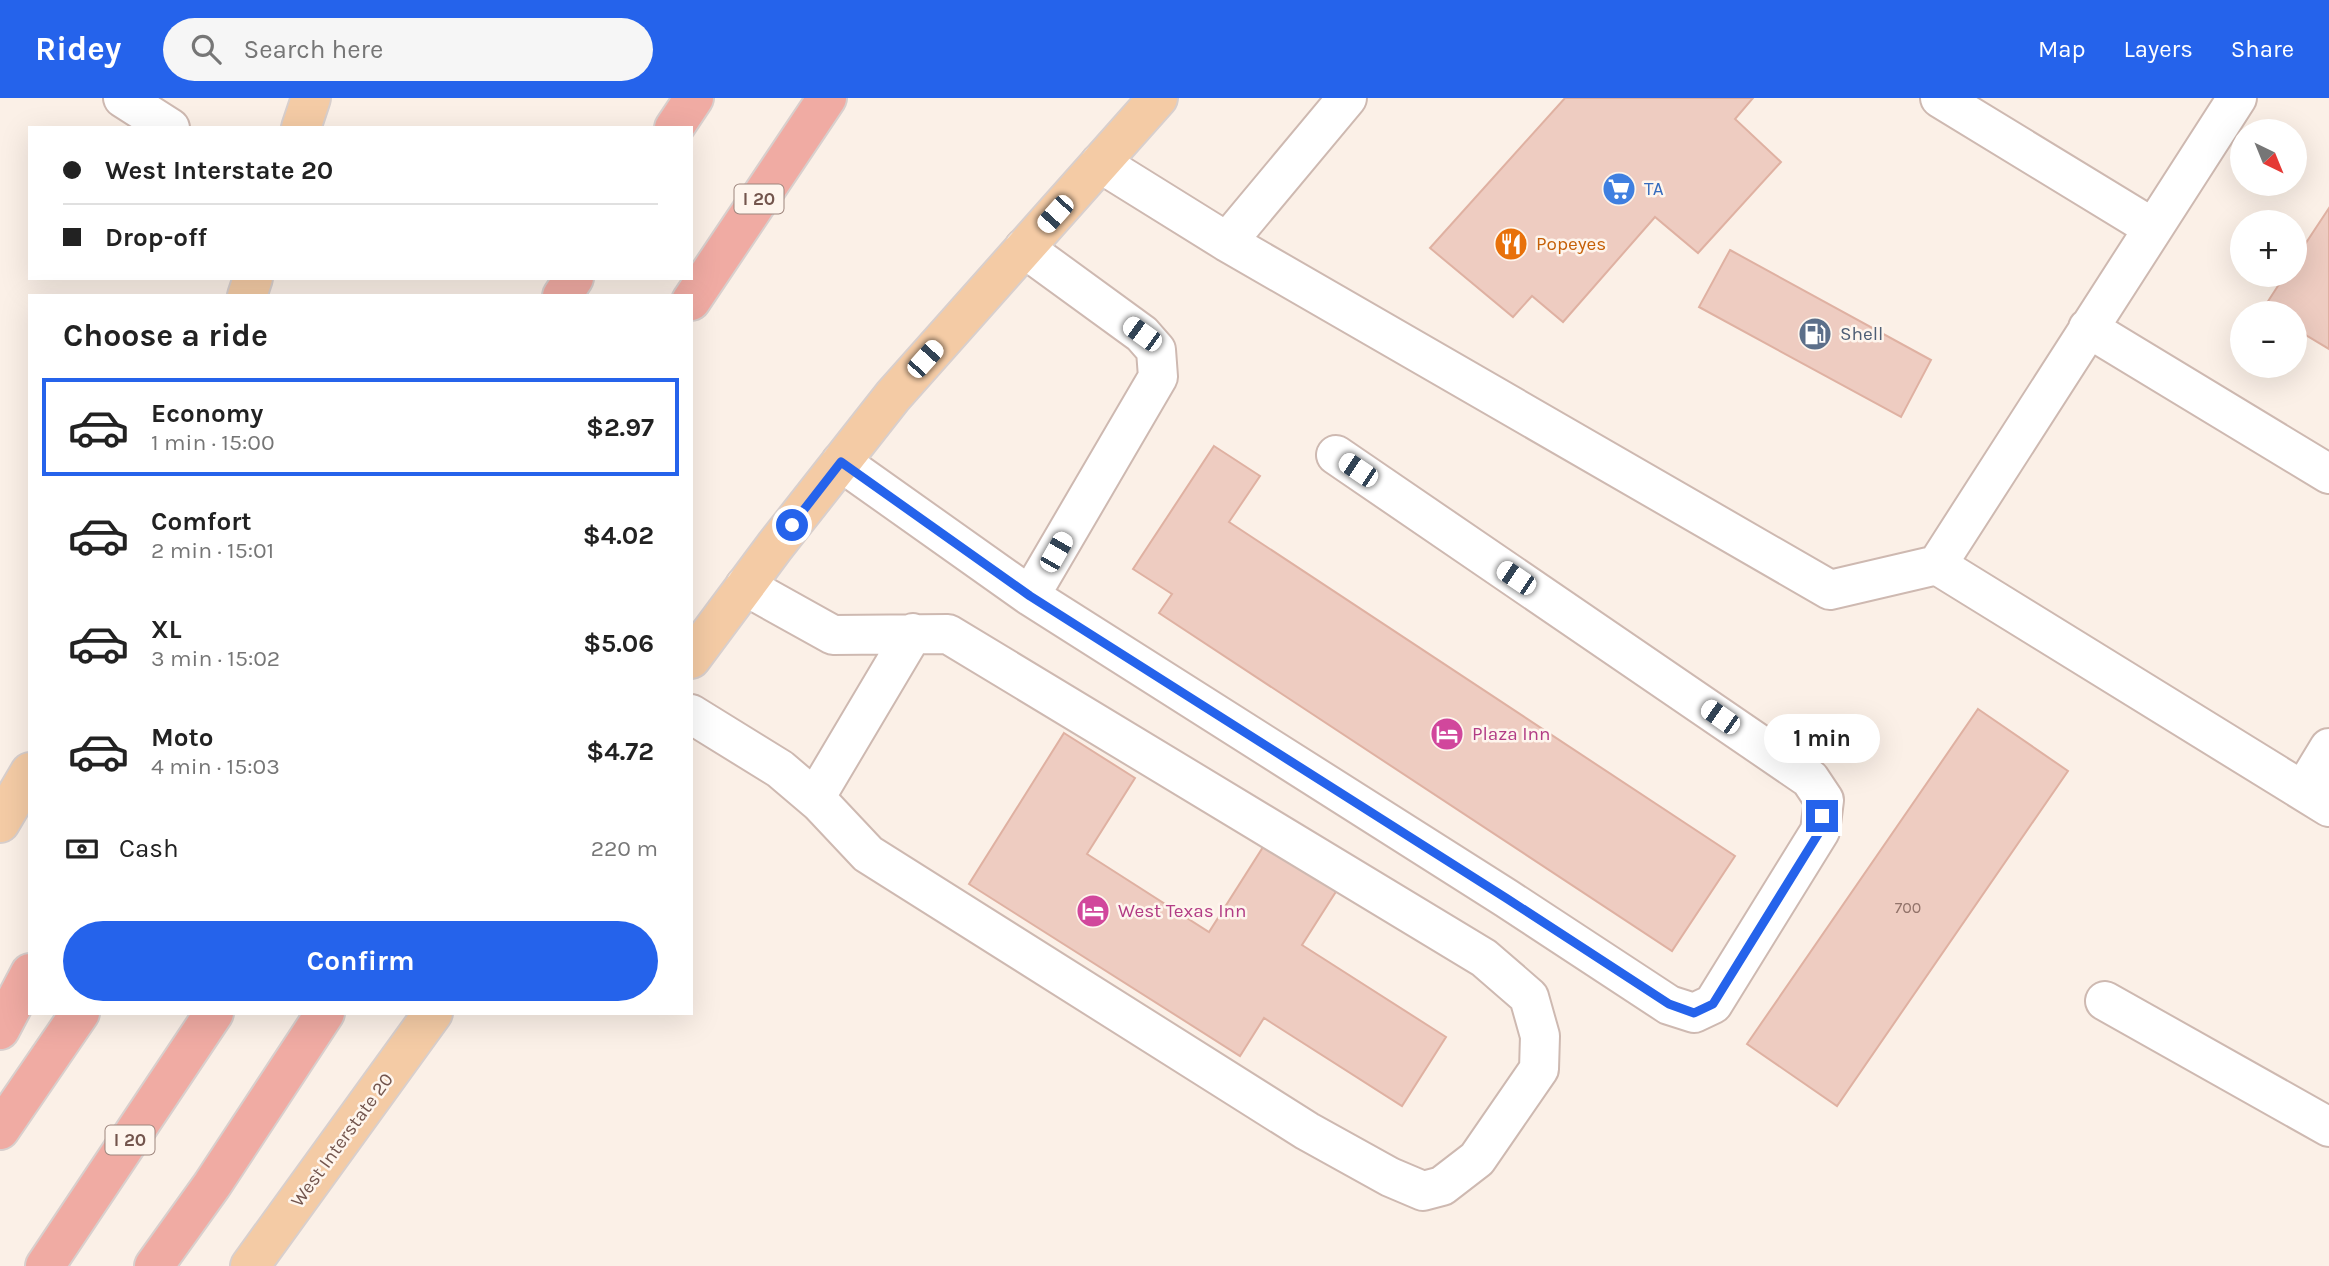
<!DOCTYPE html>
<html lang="en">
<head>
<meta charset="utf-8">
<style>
	body { margin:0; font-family:Karla,sans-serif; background:#f6f6f6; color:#222; height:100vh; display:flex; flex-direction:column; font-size:26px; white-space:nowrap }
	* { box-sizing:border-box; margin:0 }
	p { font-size:23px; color:#767676 }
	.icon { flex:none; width:38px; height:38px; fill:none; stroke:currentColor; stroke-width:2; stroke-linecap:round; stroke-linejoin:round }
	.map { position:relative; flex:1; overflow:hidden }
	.panel { position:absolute; left:28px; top:196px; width:665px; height:721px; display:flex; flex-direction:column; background:#fff; border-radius:0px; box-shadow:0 7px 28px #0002 }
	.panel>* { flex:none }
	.banner { position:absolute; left:28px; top:28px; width:665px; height:154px; border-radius:0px; box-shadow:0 7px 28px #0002; display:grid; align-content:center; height:154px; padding:0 35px; background:#fff }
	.needle { width:46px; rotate:137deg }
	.tools { position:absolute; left:2230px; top:21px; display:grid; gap:14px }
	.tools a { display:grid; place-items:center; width:77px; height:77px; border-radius:50%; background:#fff; box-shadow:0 7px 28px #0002; font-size:35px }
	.end { position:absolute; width:32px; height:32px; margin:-16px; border:9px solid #2563eb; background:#fff; box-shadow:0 0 0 4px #fff }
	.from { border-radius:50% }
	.bubble { position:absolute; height:49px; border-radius:24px; background:#fff; box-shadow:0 7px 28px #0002; font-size:23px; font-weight:700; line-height:49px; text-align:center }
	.car { position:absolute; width:21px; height:42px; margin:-21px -10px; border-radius:9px; box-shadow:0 0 5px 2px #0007; background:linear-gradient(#fff 24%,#345 0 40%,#fff 0 76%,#345 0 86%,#fff 0) }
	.banner b { display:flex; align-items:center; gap:24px; height:66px; font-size:26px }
	.banner b+b { border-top:2px solid #e0e0e0 }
	.banner i { width:18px; height:18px; background:#222 }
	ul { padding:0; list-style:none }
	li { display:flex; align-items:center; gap:21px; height:98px; margin:0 14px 10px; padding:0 21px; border:4px solid transparent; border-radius:0px }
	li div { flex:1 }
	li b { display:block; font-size:26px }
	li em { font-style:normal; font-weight:700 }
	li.current { border-color:#2563eb }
	li>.icon { width:63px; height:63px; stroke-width:1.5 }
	h2 { padding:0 35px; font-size:32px; line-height:84px }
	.pay { display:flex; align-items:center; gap:18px; height:77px; padding:0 35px; font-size:26px }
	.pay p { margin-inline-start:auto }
	.primary-button { display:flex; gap:14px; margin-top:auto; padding:14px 35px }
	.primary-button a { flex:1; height:80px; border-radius:42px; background:#2563eb; color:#fff; font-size:28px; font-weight:700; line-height:80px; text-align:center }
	header { display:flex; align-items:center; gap:42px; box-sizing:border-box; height:98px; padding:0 35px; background:#2563eb; color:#fff }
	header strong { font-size:33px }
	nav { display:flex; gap:38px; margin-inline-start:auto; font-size:24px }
	.search { width:490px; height:63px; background:#f6f6f6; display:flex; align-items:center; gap:18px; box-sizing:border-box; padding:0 24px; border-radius:38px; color:#767676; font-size:26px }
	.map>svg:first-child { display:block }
	.building { fill:#eeccc1; stroke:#dfb1a2; stroke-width:2 }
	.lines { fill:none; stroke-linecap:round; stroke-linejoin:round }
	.minor-casing { stroke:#ceb9b1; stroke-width:42 }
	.major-casing { stroke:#d8cfcd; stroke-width:42 }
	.highway-casing { stroke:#d8cfcd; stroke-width:42 }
	.minor { stroke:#fff; stroke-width:38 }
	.major { stroke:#f4cba5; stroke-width:38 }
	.highway { stroke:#f0aba3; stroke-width:38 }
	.route { stroke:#2563eb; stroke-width:9 }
	.labels { text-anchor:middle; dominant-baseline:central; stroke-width:5; stroke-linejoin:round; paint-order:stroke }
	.number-label { font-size:16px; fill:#92736a }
	.shield { fill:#fef5ed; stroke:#9d857d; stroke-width:2 }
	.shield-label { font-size:18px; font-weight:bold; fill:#73554d }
	.shop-label { font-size:19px; fill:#366cbe; stroke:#fef5ed; text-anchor:start }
	.food-label { font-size:19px; fill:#c56008; stroke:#fef5ed; text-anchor:start }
	.service-label { font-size:19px; fill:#4e5e75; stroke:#fef5ed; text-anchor:start }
	.hotel-label { font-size:19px; fill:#b23c85; stroke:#fef5ed; text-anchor:start }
	.street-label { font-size:19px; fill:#73554d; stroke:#fef5ed }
</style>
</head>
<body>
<header>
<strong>Ridey</strong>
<div class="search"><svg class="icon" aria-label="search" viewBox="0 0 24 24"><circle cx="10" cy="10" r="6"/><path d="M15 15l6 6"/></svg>Search here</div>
<nav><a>Map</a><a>Layers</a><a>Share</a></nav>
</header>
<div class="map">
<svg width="2329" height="1168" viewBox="0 0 2329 1168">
	<rect width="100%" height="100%" fill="#fbf0e7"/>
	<path class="building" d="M1565,0h188l-18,21 46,43 -83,91 -43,-36 -92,105 -31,-26 -19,21 -83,-69z
		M2329,110v141l-35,-21v-15h-23l-8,-4 22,-34h9v-14z
		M1730,152l201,110 -30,57 -202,-110z
		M1214,348l46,30 -31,46 506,334 -63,95 -513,-338 13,-19 -39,-25z
		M1978,611l90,62 -231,335 -90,-62z
		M1064,635l71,45 -48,76 122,78 56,-88 72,46 -35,55 144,92 -44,69 -138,-88 -24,38 -271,-172z"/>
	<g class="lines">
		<defs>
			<path id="minor" d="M123,0l47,30
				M1940,0l213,130
				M1100,65l127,79 603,348 107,-25 392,242
				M1227,144l120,-144
				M1024,150l118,86 14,16 2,27 -128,219
				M2088,230l241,146
				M841,364l189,134 476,302 163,107 25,8 19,-9 107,-173 4,-31 -14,-21 -474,-324
				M1937,467l300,-467
				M691,616l89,55 40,34 48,51 439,277 83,46 33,14 19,-5 35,-27 62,-90 1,-33 -11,-39 -45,-39 -536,-324 -115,1 -88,-49
				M2303,693l26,-43
				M815,700l98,-165
				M2105,903l224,126"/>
			<path id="major" d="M301,30l10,-30
				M247,198l6,-18
				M691,561l84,-113 118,-150 265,-298
				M0,725l30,-51
				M250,1168l183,-253"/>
			<path id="highway" d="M674,30l20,-30
				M562,198l12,-18
				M691,203l136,-203
				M0,932l30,-57
				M0,1032l80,-117
				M45,1168l169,-253
				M154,1168l58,-81 113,-172"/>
		</defs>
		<use href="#minor" class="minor-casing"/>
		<use href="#major" class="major-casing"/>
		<use href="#highway" class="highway-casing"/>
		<use href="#minor" class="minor"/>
		<use href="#major" class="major"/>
		<use href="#highway" class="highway"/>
	</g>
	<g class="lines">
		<path class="route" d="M792,427l49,-63 189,134 476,302 163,106 25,9 19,-9 107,-173 2,-15"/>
	</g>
	<defs>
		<symbol id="supermarket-disc" viewBox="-11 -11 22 22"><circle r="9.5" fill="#3f7fe0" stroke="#fef5ed"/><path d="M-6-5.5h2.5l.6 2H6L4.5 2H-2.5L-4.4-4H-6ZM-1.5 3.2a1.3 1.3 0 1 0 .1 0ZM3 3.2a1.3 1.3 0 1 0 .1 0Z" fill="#fff"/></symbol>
		<symbol id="restaurant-disc" viewBox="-11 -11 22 22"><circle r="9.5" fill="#e8710a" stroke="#fef5ed"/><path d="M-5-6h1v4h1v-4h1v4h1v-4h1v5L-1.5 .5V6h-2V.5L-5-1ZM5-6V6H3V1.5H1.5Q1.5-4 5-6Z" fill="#fff"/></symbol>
		<symbol id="fuel-disc" viewBox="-11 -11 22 22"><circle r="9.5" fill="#5c6f8a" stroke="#fef5ed"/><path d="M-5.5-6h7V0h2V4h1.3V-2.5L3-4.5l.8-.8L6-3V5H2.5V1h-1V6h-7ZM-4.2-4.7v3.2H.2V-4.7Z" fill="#fff"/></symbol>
		<symbol id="hotel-disc" viewBox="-11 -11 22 22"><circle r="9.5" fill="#d1479c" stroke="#fef5ed"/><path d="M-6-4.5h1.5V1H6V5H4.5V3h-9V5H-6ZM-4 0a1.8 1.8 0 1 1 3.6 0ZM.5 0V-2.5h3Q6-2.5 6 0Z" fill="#fff"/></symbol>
	</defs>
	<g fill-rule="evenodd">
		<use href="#supermarket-disc" x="1600" y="72" width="38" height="38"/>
		<use href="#restaurant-disc" x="1492" y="127" width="38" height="38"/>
		<use href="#fuel-disc" x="1796" y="217" width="38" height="38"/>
		<use href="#hotel-disc" x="1428" y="617" width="38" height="38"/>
		<use href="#hotel-disc" x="1074" y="794" width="38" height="38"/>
	</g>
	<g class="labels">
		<g class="number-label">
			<text x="1908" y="809">700</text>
		</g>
		<g class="shield">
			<rect x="734.5" y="86.5" width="49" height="29" rx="5"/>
			<rect x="105.5" y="1027.5" width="49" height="29" rx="5"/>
		</g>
		<g class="shield-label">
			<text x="759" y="101">I 20</text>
			<text x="130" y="1042">I 20</text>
		</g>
		<g class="shop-label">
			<text x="1644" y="91">TA</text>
		</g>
		<g class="food-label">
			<text x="1536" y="146">Popeyes</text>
		</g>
		<g class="service-label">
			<text x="1840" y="236">Shell</text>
		</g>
		<g class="hotel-label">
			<text x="1472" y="636">Plaza Inn</text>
			<text x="1118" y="813">West Texas Inn</text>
		</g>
		<g class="street-label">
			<text transform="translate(342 1042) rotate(-54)">West Interstate 20</text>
		</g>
	</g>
</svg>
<div class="tools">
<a><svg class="needle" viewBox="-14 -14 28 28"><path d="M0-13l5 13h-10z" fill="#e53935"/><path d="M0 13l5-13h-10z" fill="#767676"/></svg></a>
<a>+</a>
<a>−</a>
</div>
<i class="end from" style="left:792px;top:427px"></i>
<i class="end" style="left:1822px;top:718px"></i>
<div class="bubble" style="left:1764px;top:616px;width:116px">1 min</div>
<i class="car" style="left:1055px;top:116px;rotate:222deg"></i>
<i class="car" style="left:1142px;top:236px;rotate:306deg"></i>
<i class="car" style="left:925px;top:261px;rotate:42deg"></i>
<i class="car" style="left:1358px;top:372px;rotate:304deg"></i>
<i class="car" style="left:1056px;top:454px;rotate:30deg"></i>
<i class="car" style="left:1516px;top:480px;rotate:304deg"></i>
<i class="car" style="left:1720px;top:619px;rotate:305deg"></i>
<div class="banner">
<b><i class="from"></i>West Interstate 20</b>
<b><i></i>Drop-off</b>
</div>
<section class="panel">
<h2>Choose a ride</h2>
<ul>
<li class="current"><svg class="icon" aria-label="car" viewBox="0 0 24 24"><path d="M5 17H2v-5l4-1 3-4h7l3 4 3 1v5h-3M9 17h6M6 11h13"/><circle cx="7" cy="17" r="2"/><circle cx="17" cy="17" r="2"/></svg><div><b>Economy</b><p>1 min · 15:00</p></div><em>$2.97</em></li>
<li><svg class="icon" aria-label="car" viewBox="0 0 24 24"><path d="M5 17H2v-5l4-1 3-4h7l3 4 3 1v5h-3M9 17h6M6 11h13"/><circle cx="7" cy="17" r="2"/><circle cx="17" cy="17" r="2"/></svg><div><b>Comfort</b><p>2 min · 15:01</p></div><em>$4.02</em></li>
<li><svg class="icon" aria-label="car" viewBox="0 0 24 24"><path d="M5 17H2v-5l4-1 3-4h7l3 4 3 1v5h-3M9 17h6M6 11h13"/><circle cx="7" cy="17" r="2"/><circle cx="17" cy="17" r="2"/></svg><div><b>XL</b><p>3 min · 15:02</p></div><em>$5.06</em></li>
<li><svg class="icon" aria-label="car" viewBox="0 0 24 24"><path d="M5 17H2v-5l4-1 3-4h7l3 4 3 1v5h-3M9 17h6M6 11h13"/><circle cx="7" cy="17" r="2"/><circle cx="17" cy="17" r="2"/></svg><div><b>Moto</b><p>4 min · 15:03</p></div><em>$4.72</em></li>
</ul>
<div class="pay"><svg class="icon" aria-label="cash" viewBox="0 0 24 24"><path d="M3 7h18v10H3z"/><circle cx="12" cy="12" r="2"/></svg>Cash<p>220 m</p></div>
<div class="primary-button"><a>Confirm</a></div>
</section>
</div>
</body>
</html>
